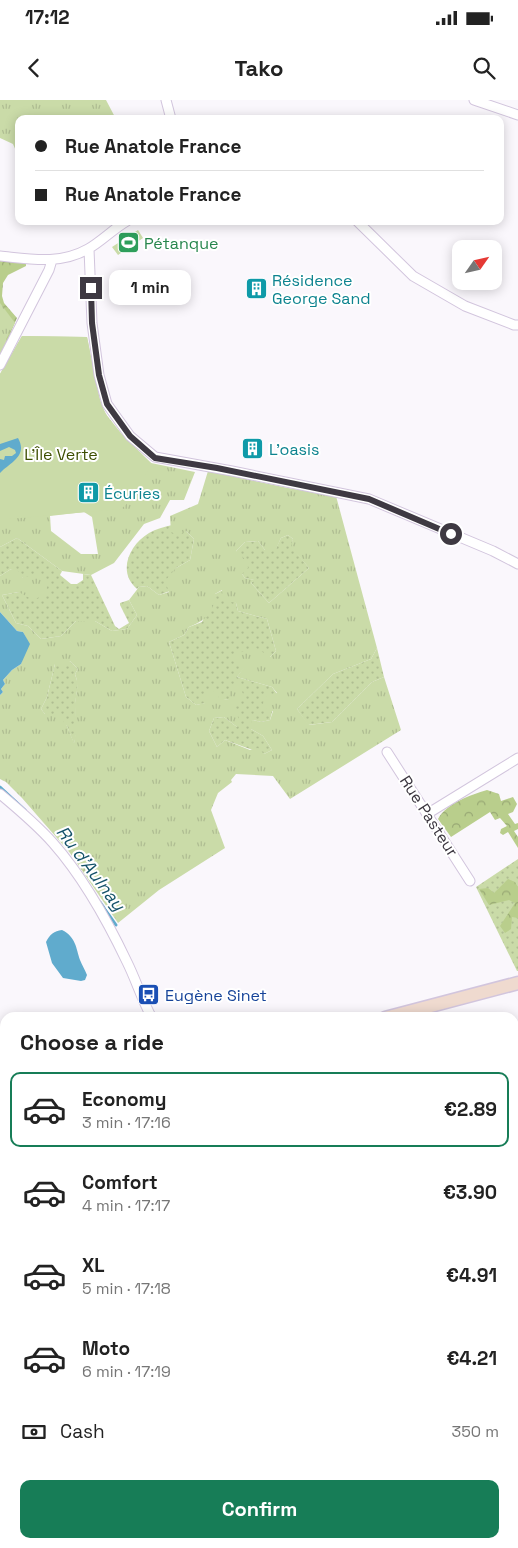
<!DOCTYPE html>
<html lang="en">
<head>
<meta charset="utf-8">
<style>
	body { margin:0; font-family:"Space Grotesk",sans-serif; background:#f6f6f6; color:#222; height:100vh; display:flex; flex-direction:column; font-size:19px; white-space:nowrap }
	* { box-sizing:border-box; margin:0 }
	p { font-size:16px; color:#767676 }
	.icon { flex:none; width:28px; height:28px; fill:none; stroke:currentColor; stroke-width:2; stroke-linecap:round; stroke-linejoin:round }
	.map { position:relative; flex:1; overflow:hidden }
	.panel { position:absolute; left:0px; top:912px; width:519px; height:536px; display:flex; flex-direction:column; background:#fff; border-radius:15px 15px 0 0; box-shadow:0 2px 12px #0003 }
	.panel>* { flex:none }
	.hud { position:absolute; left:15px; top:15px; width:489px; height:110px; border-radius:10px; box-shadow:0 2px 12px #0003; display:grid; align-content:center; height:110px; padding:0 20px; background:#fff }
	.needle { width:32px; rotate:56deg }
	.buttons { position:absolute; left:452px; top:140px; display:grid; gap:10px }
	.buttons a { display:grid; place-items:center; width:50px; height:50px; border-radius:10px; background:#fff; box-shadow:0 2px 12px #0003; font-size:25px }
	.end { position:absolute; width:22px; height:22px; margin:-11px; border:6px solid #3e3942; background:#fff; box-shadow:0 0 0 2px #fff }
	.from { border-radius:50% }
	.bubble { position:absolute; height:35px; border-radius:10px; background:#fff; box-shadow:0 2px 12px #0003; font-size:16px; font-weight:700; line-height:35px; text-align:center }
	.hud b { display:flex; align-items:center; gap:18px; height:48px; font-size:19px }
	.hud b+b { border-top:1px solid #e0e0e0 }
	.hud i { width:12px; height:12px; background:#222 }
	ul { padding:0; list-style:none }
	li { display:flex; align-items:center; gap:15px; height:75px; margin:0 10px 8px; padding:0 10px; border:2px solid transparent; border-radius:10px }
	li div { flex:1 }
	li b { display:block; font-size:19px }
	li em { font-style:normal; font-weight:700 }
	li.selected { border-color:#177d57 }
	li>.icon { width:45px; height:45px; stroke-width:1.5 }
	h2 { padding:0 20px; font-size:22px; line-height:60px }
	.pay { display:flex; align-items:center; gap:12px; height:55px; padding:0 20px; font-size:19px }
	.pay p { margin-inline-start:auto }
	.button { display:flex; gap:10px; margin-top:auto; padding:10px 20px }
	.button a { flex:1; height:58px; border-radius:10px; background:#177d57; color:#fff; font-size:20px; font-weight:700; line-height:58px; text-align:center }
	.status { display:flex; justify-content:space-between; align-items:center; height:35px; padding:0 25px; background:#fff; direction:ltr }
	.status svg { height:14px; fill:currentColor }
	header { display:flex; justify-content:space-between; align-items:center; height:65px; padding:0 20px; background:#fff; font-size:22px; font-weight:700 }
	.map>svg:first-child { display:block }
	.grass { fill:url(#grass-dots) }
	.forest { fill:url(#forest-crowns) }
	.park { fill:url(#park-tufts); fill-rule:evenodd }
	.garden { fill:#cadba8 }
	.water { fill:#60abcd }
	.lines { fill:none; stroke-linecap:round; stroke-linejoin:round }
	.stream { stroke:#60abcd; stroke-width:3 }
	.street-casing { stroke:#d2c5dd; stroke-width:11 }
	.secondary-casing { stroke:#d2c5dd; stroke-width:15 }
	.street { stroke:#fff; stroke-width:9 }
	.secondary { stroke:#efdacf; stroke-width:12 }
	.route { stroke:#3e3942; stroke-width:6 }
	.labels { text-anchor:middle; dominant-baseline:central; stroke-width:4; stroke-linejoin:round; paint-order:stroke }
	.leisure-label { font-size:16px; fill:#27864d; stroke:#fff; text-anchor:start }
	.culture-label { font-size:16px; fill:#0d838f; stroke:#fff; text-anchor:start }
	.park-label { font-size:16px; fill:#3d4e01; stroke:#fff }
	.street-label { font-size:16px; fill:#3e3942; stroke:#fff }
	.transit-label { font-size:16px; fill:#164399; stroke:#fff; text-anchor:start }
	.water-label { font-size:18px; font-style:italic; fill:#14526a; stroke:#fff }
</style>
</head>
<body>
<div class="status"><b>17:12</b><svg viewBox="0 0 49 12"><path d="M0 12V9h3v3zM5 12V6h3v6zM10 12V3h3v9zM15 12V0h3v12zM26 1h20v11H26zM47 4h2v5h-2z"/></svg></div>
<header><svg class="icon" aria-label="back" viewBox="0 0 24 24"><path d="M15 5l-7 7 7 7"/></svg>Tako<svg class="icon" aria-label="search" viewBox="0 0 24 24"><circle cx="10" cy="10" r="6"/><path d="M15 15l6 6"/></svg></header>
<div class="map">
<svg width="518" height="1448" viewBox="0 0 518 1448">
	<defs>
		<pattern id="grass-dots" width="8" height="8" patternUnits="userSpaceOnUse" patternTransform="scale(1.25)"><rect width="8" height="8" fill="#cadba8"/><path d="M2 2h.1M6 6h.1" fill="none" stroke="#afbd92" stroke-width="1.8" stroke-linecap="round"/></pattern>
		<pattern id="forest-crowns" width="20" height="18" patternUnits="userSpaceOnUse" patternTransform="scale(1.25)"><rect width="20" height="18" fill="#b9ce8c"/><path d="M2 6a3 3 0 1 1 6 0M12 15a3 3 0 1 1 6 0" fill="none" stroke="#98a874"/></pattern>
		<pattern id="park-tufts" width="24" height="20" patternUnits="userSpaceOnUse" patternTransform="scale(1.25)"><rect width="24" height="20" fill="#cadba8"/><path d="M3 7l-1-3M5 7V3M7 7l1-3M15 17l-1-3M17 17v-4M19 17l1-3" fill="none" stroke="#afbd92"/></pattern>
	</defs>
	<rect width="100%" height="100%" fill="#faf7fc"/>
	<path class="grass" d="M172,425l14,6 8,8 -4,21 -14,8 -6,23 -11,4 -12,-9 -8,1 -2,2c-20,-17 -8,-44 12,-56 7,-4 15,-6 23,-8z
		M288,435l5,4 -1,8 17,21 -40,35 -18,-20 3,-3 -9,-2 -3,-4 -6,-23 9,-9 13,-1 7,9 11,-2 5,-10z
		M17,438l45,33 -2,4 11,9h6l6,-4v-6l8,1 24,51 4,3 10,-6 -9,-18v-2l9,-3 8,15 -10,14 -15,2 -17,-10h-19l-15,15 -20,3 -13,-13 -12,-3 -14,-28 17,-3 4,-14 -12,-9 -11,7v-29z
		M223,490l13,13 2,8 29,8 9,32 -6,6 -25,10 -8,10 35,10 5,7 -7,26 -9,2 -8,-2 -2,9 12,7 9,14 -8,4 -39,-14 -8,7 -8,-16 5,-13 10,-1 13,10 -8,-28 -33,6 -10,-8 -17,-55 15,-7 5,-8 13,-5 13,-28z
		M377,548l7,29 -12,5 -40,40 -24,3 -11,-16 36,-35 38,-15z
		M70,561l8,8 -3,5 3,10 -3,20 2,26 -3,14 -7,-18 -22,-12 -4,-5 6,-12 8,-33z
		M518,759v112h-1l-41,-84z"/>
	<path class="forest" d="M0,161l26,2v3l-18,9 -5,8 -1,13 2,7 13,15c-6,13 -10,26 -17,38z
		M487,690l12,4 2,7 12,-4 4,7 -4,8 -5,2 7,10 3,-1v6l-4,2 4,6v11l-10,-16 -5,3 -3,-2 1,-4 6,-3 -7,-8 -5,2 -5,-8 -39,25 -13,-18c9,-16 32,-24 49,-29z
		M508,779l7,3 3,5v31l-6,-1 -1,12 -6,4 -5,-7 15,-23 -6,-3 -20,5 -10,-16 9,-1 6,5z"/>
	<path class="park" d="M0,0h106l10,19h-97v39l-6,-14 -13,-6z
		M0,203l15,20 -9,16 1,4 -7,13z
		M22,236l65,1 13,63 5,13 16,20 30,30 44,9 -11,28h-14l-10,18 -16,6 -30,39 -23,12 -29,-4 -45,-33 -17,9v-173zM84,412l8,5 6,37h-17l-30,-23 -1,-15z
		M208,371l80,17 48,8 41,152 -6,11 -38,15 -36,35 12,16 23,-3 40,-40 12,-5 17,53 -111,69 -17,-23 -37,-2 -5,6 1,2 -14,11 -7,17 14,38 -66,42 -41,33 -48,-70 -48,-55 -16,-16 -6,-3v-84l3,-3 -2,-3 4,-5 -2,-4 9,-10 9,-6 6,-24 -4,-8 -6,-1 -17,-19v-36l11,-7 7,2 5,7 12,-4 13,6 -2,14 -13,6 -14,-8 -17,3 14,28 12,3 13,13 20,-3 15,-15h19l17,10 15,-2 10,-14 -8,-15 10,-13 8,-1 12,9 10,-3 -4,-11 11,-13 14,-8 4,-21 -8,-8 -8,4 -7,-3 -1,-16 28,-12zM288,435l5,4 -2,8 18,21 -40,35 -18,-20 4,-3 -10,-2 -3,-4 6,-6 -1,-7 -11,-10 9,-9 13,-1 7,9 6,2 5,-3 5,-11zM222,490l1,10 13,3 2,8 29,8 9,32 -6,6 -15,-10 -24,9 4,8 9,3 -7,10 35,10 5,6 -10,2 -4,8 4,7 6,1 -3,9 -9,2 -8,-2 -3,4 1,5 12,7 9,14 -8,4 -6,-6 -8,2 -25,-10 -8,7 -8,-16 5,-13 10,-1 13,10 3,-4 -6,-18 10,-9 -5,-11 -8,-1 -2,15 -9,1 -3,-7 -6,-3 -6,5v8l-9,2 -10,-8 -17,-55 15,-7 5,-8c16,-6 26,-15 26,-33zM70,561l8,8 -3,5c5,14 0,19 0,32 0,13 2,24 -1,37l-7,-17 -10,-12h-12l-4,-5 6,-12 8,-33 10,1z"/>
	<path class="garden" d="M138,130l5,8 -25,17 -6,-8z
		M22,236l65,1c5,22 8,56 18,75 10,21 31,37 47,52l-23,38 -8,7 -112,10h-9v-145z"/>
	<path class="water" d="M18,338c10,18 -7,24 -18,35v-14l4,1 1,-4h7l4,-3 -1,-3 -6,-3 -9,4v-7z
		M0,512l17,19 6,1 7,12 -9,20 -9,6 -9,10 2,4 -4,5 2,3 -3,3z
		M62,830c14,7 14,18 18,30 2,5 5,10 7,15l-2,5 -4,1 -18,-3 -11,-15 -6,-21c4,-8 8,-11 16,-12z"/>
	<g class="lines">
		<path class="stream" d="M0,687l25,23
			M100,802l16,23"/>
		<defs>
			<path id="street" d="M166,0l5,19
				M474,0l44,15
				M357,121l56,55 52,30 49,19h4
				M89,149l3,74 7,52 8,29 23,32 25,21 77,14 137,28 124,52 25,13
				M0,156c30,3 60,9 88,-7 14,-8 25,-20 39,-28
				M0,265l49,-95 3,-10
				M387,652l83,129
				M0,694c18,15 37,31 53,49 31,35 54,77 74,119 9,18 15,38 25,56
				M427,714l91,-56
				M0,1259l5,5
				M514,1327h4
				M198,1444l4,4
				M481,1444l12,4"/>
			<path id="secondary" d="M385,918l133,-35
				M0,941l5,-1
				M514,1297l4,-9
				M358,1448l8,-4"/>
		</defs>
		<use href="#street" class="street-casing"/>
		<use href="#secondary" class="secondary-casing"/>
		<use href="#street" class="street"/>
		<use href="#secondary" class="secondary"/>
	</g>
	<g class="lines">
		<path class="route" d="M91,188l1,35 7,52 8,29 23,32 25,22 62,10 152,31 82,35"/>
	</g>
	<defs>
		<symbol id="stadium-square" viewBox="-11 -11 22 22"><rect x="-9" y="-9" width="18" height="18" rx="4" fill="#2e9e5b" stroke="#fff"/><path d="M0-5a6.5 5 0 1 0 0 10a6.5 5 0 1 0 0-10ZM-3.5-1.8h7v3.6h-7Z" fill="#fff"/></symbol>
		<symbol id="building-square" viewBox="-11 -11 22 22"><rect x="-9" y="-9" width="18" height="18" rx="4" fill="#0f9aa8" stroke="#fff"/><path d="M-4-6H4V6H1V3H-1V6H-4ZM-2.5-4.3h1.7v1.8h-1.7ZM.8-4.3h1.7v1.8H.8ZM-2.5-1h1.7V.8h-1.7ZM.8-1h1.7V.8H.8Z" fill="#fff"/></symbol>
		<symbol id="bus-square" viewBox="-11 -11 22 22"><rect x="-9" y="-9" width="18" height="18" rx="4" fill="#1a4fb4" stroke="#fff"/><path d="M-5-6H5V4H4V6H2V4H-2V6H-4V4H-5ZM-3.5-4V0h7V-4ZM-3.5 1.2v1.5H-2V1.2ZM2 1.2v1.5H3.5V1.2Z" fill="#fff"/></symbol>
	</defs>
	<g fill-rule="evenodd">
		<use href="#stadium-square" x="116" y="130" width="25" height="25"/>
		<use href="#building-square" x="244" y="176" width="25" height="25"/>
		<use href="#building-square" x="240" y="336" width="25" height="25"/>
		<use href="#building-square" x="76" y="380" width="25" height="25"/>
		<use href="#bus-square" x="136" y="882" width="25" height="25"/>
	</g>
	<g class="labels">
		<g class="leisure-label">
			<text x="144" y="143">Pétanque</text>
		</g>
		<g class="culture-label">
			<text x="272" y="180">Résidence<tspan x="272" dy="18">George Sand</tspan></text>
			<text x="269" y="349">L'oasis</text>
			<text x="104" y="393">Écuries</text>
		</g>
		<g class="park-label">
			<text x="61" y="354">L'Île Verte</text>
		</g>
		<g class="street-label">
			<text transform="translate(429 716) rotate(57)">Rue Pasteur</text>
		</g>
		<g class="transit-label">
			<text x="165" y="895">Eugène Sinet</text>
		</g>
		<g class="water-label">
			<text transform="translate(91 768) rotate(53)">Ru d'Aulnay</text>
		</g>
	</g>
</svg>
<div class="buttons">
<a><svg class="needle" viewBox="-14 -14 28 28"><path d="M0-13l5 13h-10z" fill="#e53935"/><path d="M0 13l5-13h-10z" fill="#767676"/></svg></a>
</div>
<i class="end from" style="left:451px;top:434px"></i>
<i class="end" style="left:91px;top:188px"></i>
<div class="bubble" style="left:109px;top:170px;width:82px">1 min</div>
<div class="hud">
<b><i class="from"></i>Rue Anatole France</b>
<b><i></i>Rue Anatole France</b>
</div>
<section class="panel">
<h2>Choose a ride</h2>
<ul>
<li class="selected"><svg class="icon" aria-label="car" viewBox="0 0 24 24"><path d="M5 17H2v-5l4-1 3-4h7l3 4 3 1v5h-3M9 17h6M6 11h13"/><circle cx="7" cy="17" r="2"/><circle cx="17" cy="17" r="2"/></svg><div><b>Economy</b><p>3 min · 17:16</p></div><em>€2.89</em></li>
<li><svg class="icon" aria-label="car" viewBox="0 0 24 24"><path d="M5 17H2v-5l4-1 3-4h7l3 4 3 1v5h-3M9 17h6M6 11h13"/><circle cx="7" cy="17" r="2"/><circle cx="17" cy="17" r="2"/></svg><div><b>Comfort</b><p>4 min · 17:17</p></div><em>€3.90</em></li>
<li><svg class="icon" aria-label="car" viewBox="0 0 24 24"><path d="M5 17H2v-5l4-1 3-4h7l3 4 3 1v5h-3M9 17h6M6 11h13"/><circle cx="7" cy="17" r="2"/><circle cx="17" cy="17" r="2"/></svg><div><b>XL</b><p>5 min · 17:18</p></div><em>€4.91</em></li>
<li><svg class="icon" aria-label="car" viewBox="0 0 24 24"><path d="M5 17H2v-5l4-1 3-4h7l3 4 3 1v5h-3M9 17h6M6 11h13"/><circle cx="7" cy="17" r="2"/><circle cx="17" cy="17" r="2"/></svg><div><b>Moto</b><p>6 min · 17:19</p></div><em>€4.21</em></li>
</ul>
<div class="pay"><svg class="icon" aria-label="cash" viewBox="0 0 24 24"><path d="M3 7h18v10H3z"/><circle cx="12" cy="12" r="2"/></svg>Cash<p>350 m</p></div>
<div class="button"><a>Confirm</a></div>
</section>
</div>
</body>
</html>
